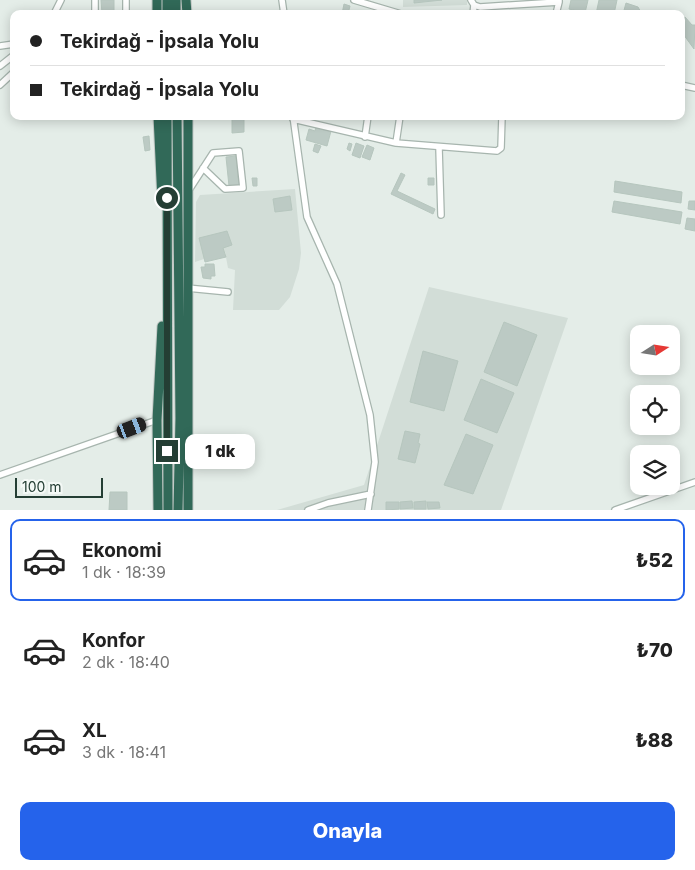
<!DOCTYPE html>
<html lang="tr">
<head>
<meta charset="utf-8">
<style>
	body { margin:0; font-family:Inter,sans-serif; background:#f2f2f2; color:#222; height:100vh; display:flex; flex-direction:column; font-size:19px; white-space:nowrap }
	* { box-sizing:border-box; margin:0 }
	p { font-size:16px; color:#767676 }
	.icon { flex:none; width:28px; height:28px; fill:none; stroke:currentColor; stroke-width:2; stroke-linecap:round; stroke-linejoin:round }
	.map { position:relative; height:510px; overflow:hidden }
	.details { display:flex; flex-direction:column; background:#fff; flex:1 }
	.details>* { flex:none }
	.top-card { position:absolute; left:10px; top:10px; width:675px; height:110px; border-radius:10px; box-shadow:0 2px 12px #0003; display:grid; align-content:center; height:110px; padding:0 20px; background:#fff }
	.needle { width:32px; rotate:78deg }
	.controls { position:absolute; left:630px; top:325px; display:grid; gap:10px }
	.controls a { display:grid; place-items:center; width:50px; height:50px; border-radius:10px; background:#fff; box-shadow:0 2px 12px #0003; font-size:25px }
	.scale { position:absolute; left:15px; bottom:12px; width:88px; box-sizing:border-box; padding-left:5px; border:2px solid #243e34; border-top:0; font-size:14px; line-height:18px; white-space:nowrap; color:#243e34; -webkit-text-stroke:4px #f4f9f6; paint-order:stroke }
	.end { position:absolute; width:22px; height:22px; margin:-11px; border:6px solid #243e34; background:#fff; box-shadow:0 0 0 2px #fff }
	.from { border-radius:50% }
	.bubble { position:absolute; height:35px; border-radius:10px; background:#fff; box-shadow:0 2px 12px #0003; font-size:16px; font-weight:800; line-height:35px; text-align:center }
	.car { position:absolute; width:15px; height:30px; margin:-15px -8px; border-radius:6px; box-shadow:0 0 4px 1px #0007; background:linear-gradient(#222 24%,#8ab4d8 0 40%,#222 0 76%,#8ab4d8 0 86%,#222 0) }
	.top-card b { display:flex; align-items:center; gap:18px; height:48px; font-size:19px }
	.top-card b+b { border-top:1px solid #e0e0e0 }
	.top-card i { width:12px; height:12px; background:#222 }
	ul { padding:9px 0 0; list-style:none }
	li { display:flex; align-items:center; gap:15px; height:82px; margin:0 10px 8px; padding:0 10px; border:2px solid transparent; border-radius:10px }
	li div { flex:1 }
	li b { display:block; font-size:19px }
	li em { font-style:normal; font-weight:800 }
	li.current { border-color:#2563eb }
	li>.icon { width:45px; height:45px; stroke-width:1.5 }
	.button { display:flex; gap:10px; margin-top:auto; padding:10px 20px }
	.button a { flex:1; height:58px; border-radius:10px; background:#2563eb; color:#fff; font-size:20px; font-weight:800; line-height:58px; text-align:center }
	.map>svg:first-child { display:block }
	.built { fill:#d2ddd7 }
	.building { fill:#bccac4; stroke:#b6c6be }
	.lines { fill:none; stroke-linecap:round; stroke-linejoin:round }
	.minor-casing { stroke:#a7b5ae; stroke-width:8 }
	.highway-casing { stroke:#c2c9c6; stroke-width:11 }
	.minor { stroke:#fff; stroke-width:5.5 }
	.highway { stroke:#316958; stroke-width:9 }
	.route { stroke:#243e34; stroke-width:6 }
</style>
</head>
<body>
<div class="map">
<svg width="695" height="510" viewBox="0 0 695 510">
	<rect width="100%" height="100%" fill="#e4ede8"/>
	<path class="built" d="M403,0h64v5l-64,2z
		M295,189l6,64 -2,16 -9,28 -11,13h-46l2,-40 -7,-2 -3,-16 -30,10 1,-60 4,-7z
		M429,287l139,31 -67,192h-224l87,-25z"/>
	<path class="building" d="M101,0h13v14h-12z
		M414,0h28l-28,3z
		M571,0h17l-3,13 -16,-4z
		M599,0h18l-3,14h-18z
		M626,3l12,4 4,7h-19z
		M344,4l6,2 -2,8h-6z
		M685,17l7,8h3l-1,24 -13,-18v-12z
		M232,116h12v16l-12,1z
		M316,127l15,4 -4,15 -21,-6 3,-11 6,2z
		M149,136l1,14 -5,1 -2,-14z
		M349,143l3,1 -2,7 -3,-2z
		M356,143l8,3 -4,12 -8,-3z
		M315,144l6,2 -3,7 -5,-2z
		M367,145l7,3 -4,12 -8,-3z
		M236,156l3,29 -10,1 -3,-29z
		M401,173l4,2 -8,16 38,18 -2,5 -42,-20z
		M252,178h5v8h-4z
		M428,178h6v7h-6z
		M615,181l67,11 -1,11 -67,-11z
		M290,196l2,14 -17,2 -2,-13z
		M614,201l68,11 -2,12 -68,-12z
		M689,201h6v9l-7,-1z
		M687,218l8,1v12l-10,-2z
		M227,231l5,14 -9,3 3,9 -21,5 -6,-24z
		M205,264h9l1,12h-4v3l-8,-1 -2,-11h4z
		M504,322l33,13 -20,51 -33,-14z
		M423,351l35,10 -14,50 -34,-9z
		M481,379l33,14 -17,40 -33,-13z
		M405,431l15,3 -2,9 2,1 -5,19 -17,-4z
		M466,434l27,11 -20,49 -29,-9z
		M110,492h17v18h-18z
		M412,501l1,7 -13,1v-7z
		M426,501v8h-12v-7z
		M386,502h13v7l-13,1z
		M427,502h12l1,6 -12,1z"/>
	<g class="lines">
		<defs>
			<path id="minor" d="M282,0l2,14
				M354,0l47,14
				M471,0l3,5 6,2 79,-5v-2
				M54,14l7,-14
				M95,14v-14
				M126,14v-14
				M473,14l1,-9
				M556,14l3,-12
				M0,46l14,-2
				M0,66l14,-11
				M0,85l14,-13
				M681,85l14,3
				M293,116l14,101 30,67 33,131 5,47 -7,48
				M293,119l103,24 101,8 4,-3 1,-32
				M365,137l3,-21
				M396,143l4,-27
				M439,148l2,67
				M189,190l24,-37 26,-2 4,37 -18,1 -22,-21
				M187,288l41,4
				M0,475l157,-55
				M308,510l20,-7 43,-9
				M615,510l80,-28"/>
			<path id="highway" d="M157,0v14
				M167,0v14
				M176,0v14
				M186,0l1,14
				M158,116l4,85
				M167,116l1,394
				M177,116l3,302 -2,92
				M188,116v394
				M158,510l-1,-90 5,-94"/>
		</defs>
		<use href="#minor" class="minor-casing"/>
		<use href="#highway" class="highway-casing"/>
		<use href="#minor" class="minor"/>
		<use href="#highway" class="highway"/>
	</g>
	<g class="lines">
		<path class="route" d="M167,198v253"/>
	</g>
</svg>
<div class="controls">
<a><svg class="needle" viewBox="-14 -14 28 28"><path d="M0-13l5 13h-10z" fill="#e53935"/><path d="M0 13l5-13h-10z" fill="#767676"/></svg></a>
<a><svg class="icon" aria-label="locate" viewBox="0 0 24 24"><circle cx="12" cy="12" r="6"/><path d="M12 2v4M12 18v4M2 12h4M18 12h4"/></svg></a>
<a><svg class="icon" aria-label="layers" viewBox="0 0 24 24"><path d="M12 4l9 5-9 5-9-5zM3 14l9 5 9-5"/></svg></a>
</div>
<div class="scale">100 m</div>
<i class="end from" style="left:167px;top:198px"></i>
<i class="end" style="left:167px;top:451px"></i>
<div class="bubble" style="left:185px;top:434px;width:70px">1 dk</div>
<i class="car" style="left:132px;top:428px;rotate:69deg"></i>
<div class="top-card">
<b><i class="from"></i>Tekirdağ - İpsala Yolu</b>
<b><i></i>Tekirdağ - İpsala Yolu</b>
</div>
</div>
<section class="details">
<ul>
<li class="current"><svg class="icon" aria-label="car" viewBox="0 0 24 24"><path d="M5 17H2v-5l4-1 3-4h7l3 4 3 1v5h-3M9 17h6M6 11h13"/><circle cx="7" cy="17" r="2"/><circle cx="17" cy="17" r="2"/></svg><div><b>Ekonomi</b><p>1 dk · 18:39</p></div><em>₺52</em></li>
<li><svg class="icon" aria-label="car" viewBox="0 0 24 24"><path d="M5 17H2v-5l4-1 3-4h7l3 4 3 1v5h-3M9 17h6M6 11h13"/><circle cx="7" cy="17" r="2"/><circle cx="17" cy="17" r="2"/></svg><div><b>Konfor</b><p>2 dk · 18:40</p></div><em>₺70</em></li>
<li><svg class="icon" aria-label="car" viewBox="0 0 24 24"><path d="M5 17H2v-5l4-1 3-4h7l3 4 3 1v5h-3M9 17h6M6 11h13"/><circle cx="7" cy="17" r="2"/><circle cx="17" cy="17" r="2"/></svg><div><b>XL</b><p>3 dk · 18:41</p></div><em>₺88</em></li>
</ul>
<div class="button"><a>Onayla</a></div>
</section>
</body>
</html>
